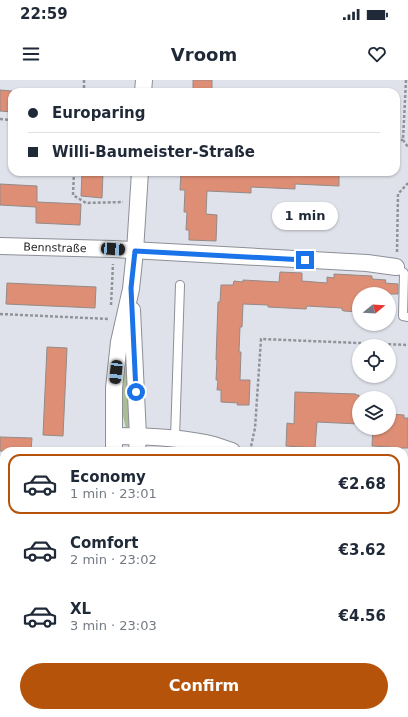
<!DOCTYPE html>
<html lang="en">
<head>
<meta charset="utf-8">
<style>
	body { margin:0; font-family:"DejaVu Sans",sans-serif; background:#f2f2f3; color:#1f2937; height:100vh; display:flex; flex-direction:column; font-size:15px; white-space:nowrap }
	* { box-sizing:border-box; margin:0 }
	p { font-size:13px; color:#747a83 }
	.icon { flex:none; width:22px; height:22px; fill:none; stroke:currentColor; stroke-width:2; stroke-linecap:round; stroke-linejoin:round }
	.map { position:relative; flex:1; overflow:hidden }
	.side { position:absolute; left:0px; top:367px; width:408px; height:270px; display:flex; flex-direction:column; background:#fff; border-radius:12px 12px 0 0; box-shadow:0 1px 3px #0004 }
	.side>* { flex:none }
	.top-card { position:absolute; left:8px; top:8px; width:392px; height:88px; border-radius:12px; box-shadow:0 1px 3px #0004; display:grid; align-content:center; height:88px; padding:0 20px; background:#fff }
	.needle { width:26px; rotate:72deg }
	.tools { position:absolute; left:352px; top:207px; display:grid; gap:8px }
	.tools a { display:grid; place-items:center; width:44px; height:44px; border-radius:50%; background:#fff; box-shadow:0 1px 3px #0004; font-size:20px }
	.end { position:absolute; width:18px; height:18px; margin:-9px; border:5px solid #1a73e8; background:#fff; box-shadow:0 0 0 2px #fff }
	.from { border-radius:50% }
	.bubble { position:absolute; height:28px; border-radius:14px; background:#fff; box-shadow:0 1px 3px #0004; font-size:13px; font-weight:700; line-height:28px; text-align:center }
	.car { position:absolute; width:12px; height:24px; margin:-12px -6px; border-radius:5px; box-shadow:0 0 3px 1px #0007; background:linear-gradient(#222 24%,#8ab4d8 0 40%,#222 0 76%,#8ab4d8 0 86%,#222 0) }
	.top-card b { display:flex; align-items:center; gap:14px; height:38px; font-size:15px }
	.top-card b+b { border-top:1px solid #e0e1e3 }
	.top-card i { width:10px; height:10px; background:#1f2937 }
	ul { padding:7px 0 0; list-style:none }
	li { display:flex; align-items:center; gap:12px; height:60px; margin:0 8px 6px; padding:0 12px; border:2px solid transparent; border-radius:12px }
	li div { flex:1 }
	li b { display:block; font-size:15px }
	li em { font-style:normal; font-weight:700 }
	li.on { border-color:#b45309 }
	li>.icon { width:36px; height:36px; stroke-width:1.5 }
	.primary-button { display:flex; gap:8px; margin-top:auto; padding:8px 20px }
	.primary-button a { flex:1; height:46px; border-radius:24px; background:#b45309; color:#fff; font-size:16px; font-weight:700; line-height:46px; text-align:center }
	.status { display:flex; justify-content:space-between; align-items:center; height:28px; padding:0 20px; background:#fff; direction:ltr }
	.status svg { height:11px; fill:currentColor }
	header { display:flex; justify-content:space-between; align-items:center; height:52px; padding:0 20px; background:#fff; font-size:18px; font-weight:700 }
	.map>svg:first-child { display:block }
	.built { fill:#d1d5e5 }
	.green { fill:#a9be94 }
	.building { fill:#dd8e75; stroke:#948a87 }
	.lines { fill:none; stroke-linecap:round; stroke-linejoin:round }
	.service-casing { stroke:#8d8f98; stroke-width:10 }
	.minor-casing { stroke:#8d8f98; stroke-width:18 }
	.secondary-casing { stroke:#8d8f98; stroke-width:24 }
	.path { stroke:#91939a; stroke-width:2.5; stroke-dasharray:3 2; stroke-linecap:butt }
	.service { stroke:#fff; stroke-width:8 }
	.minor { stroke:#fff; stroke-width:16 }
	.secondary { stroke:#fff; stroke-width:22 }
	.route { stroke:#1a73e8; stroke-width:5 }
	.labels { text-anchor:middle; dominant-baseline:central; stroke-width:4; stroke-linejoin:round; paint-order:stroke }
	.street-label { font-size:11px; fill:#1c1d20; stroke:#e0e2eb }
</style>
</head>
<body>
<div class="status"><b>22:59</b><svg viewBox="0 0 49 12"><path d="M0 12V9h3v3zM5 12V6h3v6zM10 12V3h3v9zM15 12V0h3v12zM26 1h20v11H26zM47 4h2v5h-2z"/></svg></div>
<header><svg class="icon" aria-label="menu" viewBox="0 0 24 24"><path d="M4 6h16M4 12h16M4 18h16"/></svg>Vroom<svg class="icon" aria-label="heart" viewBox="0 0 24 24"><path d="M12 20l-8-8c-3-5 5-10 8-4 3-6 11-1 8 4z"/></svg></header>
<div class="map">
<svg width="408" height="637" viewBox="0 0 408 637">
	<rect width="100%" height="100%" fill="#e0e2eb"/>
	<path class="built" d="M0,492h4v141h378v4h-382z"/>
	<path class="green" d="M126,275h1l2,52v20l-3,1 -1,-3 -2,-9 -2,-29z
		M0,401h4v49l-4,-1z
		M404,418h4v60h-4z
		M408,513v124h-26v-4h22v-119z"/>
	<path class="building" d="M193,0h19v12h-19z
		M0,10l12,1v21l-12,-1z
		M82,92h21l-1,26 -21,-2z
		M181,92h158v14l-44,-2v5l-44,-2v6l-44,-2 -1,23 11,1 -1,26 -27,-1v-10h-3l1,-18h-3l1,-22h-5z
		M0,104l37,2v16l44,2 -1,21 -44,-2v-16l-36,-2z
		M280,192l22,1v8l25,2v-6l7,1v-4l38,2v3l14,1 -1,3 13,1v10h-39v18l-15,-1 -2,-1v-2l-35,-2 -1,3 -38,-2v-2l-25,-1 -1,23h-2l-1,25h2l-1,28h10l-1,25h-12l1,-2 -17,-1v-12h-4l1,-10h-2l1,-20h-1l2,-58h2l1,-17h12l1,-4 9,1v-2l36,2z
		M7,203l89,4 -1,21 -89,-4z
		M47,267l20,1 -4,88 -20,-1z
		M295,312l61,2v1h3v29l-42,-2 -2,26 -29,-2 1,-23 7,1z
		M389,334l15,1v3h4v30h-6v3h-12v-4l-18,-1 1,-18h16z
		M0,357l32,1 -1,13h-31z"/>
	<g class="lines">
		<defs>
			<path id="service" d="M396,187l8,6 -1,43 5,1
				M175,358l5,-153
				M104,637l1,-4"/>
			<g id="minor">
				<path d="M143,12l1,-12"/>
				<path id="s1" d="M0,166l113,3 254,14 29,4"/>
				<path d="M132,230l6,126 -1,15"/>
				<path d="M114,356c33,0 68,1 100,9 6,2 12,4 18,6"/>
				<path d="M114,371v-63l5,-46 12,-53 4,-38 5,-79"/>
				<path d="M404,403h4"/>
			</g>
			<path id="secondary" d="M0,471h4
				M404,491h4"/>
		</defs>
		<use href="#service" class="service-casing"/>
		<use href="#minor" class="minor-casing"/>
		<use href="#secondary" class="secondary-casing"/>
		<path class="path" d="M84,0v12
			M406,0l-3,60 5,7
			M0,39l12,1
			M396,59l7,1
			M74,92l-1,23 13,8 37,-1
			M397,172l1,-58 10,-11
			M111,225l2,-41
			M0,234l109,5
			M250,371l5,-23 6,-89 147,6
			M0,396h4"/>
		<use href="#service" class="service"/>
		<use href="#minor" class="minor"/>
		<use href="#secondary" class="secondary"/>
	</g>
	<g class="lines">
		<path class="route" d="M136,312l-5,-104 4,-37 170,9"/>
	</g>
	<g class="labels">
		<g class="street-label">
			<text stroke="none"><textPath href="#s1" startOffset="55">Bennstraße</textPath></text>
		</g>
	</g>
</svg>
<div class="tools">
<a><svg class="needle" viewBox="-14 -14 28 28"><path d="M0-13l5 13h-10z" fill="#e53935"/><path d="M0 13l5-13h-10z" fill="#747a83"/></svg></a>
<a><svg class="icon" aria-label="locate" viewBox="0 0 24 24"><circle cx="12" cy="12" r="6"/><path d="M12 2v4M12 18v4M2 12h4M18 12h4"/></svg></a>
<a><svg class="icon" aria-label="layers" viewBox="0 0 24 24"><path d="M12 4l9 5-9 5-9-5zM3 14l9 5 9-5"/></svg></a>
</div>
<i class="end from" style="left:136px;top:312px"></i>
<i class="end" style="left:305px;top:180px"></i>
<div class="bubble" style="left:272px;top:122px;width:66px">1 min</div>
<i class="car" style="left:113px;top:169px;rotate:94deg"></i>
<i class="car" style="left:116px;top:292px;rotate:186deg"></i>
<div class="top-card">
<b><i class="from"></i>Europaring</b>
<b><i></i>Willi-Baumeister-Straße</b>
</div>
<section class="side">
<ul>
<li class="on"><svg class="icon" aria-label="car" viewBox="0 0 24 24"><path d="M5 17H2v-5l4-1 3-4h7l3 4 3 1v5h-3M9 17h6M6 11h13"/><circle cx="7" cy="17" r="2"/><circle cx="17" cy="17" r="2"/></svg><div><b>Economy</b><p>1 min · 23:01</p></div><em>€2.68</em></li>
<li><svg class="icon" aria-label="car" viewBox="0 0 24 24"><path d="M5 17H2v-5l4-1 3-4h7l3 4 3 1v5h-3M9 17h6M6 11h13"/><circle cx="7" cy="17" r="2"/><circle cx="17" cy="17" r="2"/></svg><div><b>Comfort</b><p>2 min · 23:02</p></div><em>€3.62</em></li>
<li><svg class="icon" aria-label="car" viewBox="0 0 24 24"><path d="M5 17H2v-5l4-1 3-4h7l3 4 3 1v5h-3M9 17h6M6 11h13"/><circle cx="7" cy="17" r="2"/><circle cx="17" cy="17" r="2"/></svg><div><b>XL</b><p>3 min · 23:03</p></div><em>€4.56</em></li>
</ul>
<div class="primary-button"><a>Confirm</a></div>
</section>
</div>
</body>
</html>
